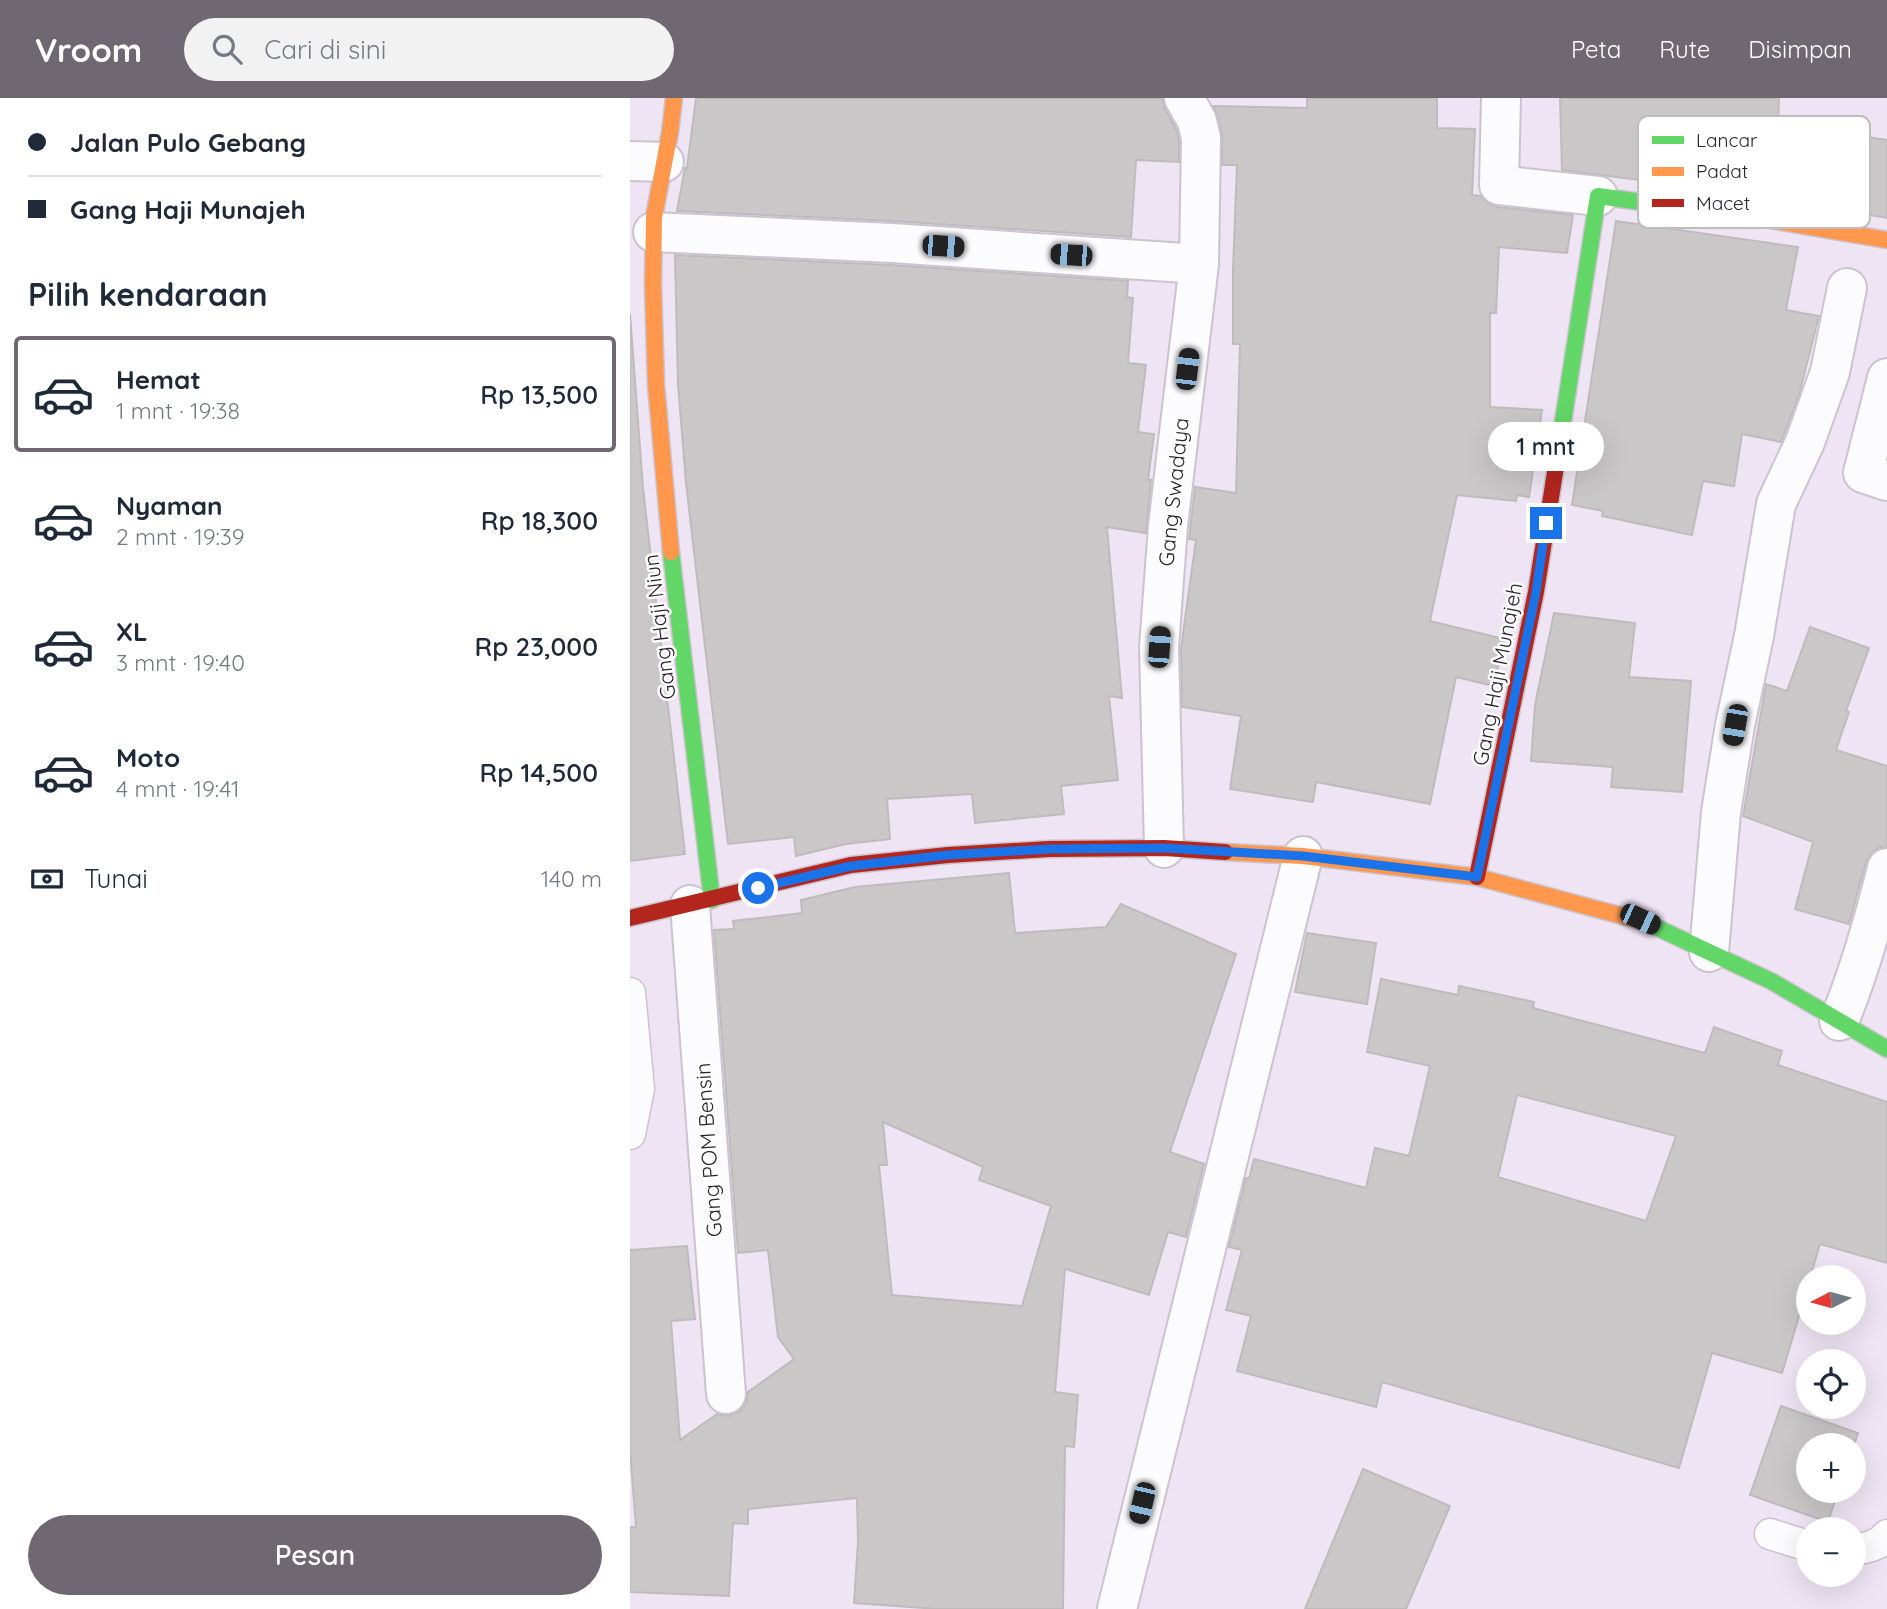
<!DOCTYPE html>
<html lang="id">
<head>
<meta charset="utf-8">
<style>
	body { margin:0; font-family:Quicksand,sans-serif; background:#f2f2f3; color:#1f2937; height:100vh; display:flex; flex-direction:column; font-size:26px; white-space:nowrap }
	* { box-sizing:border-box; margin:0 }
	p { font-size:23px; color:#747a83 }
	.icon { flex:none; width:38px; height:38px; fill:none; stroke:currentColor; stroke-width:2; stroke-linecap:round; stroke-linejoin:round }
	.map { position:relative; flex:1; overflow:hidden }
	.panel { display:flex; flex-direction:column; background:#fff; width:630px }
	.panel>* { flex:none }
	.banner { display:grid; align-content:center; height:154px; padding:0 28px; background:#fff }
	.needle { width:46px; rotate:264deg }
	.fabs { position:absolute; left:1166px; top:1167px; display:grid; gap:14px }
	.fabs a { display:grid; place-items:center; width:70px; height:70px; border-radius:50%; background:#fff; box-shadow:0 7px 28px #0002; font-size:35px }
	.end { position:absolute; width:32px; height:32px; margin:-16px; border:9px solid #1a73e8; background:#fff; box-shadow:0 0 0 4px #fff }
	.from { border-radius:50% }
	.bubble { position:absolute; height:49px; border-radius:24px; background:#fff; box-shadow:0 7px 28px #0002; font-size:23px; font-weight:600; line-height:49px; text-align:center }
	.car { position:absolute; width:21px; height:42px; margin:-21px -10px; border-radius:9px; box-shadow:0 0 5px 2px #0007; background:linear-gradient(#222 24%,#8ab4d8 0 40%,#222 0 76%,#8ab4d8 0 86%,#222 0) }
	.banner b { display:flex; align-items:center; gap:24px; height:66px; font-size:26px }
	.banner b+b { border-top:2px solid #e0e1e3 }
	.banner i { width:18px; height:18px; background:#1f2937 }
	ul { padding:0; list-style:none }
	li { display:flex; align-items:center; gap:21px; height:116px; margin:0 14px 10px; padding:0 14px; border:4px solid transparent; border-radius:7px }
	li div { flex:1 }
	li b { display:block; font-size:26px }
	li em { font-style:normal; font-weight:600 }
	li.active { border-color:#6f6772 }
	li>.icon { width:63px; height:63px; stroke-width:1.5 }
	h2 { padding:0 28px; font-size:32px; line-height:84px }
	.pay { display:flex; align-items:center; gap:18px; height:77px; padding:0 28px; font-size:26px }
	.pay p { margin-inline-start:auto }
	.button { display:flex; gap:14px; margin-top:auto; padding:14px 28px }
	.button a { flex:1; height:80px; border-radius:42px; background:#6f6772; color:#fff; font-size:28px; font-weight:600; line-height:80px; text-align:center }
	header { display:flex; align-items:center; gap:42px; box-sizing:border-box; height:98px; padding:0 35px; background:#6f6772; color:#fff }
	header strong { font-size:33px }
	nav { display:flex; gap:38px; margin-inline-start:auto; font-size:24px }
	.search { width:490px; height:63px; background:#f2f2f3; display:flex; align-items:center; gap:18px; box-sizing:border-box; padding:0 24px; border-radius:38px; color:#747a83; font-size:26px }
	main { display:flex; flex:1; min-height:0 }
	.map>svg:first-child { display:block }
	.building { fill:#cac7c8; stroke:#bebbbd; stroke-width:2; fill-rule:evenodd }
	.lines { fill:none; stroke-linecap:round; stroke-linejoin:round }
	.lane-casing { stroke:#cbc3cf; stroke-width:33 }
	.street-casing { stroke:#cbc3cf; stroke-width:42 }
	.fast-casing { stroke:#cbc3cf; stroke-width:19 }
	.slow-casing { stroke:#cbc3cf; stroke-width:19 }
	.jam-casing { stroke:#cbc3cf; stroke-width:19 }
	.lane { stroke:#fcfbfd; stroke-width:30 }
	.street { stroke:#fcfbfd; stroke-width:38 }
	.fast { stroke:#63d668; stroke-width:16 }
	.slow { stroke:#ff974d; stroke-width:16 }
	.jam { stroke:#b3261e; stroke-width:16 }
	.route { stroke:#1a73e8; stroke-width:9 }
	.labels { text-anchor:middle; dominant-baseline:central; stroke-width:5; stroke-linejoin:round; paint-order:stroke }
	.street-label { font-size:21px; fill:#2a232d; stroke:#fff }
	.key { fill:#fff; stroke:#bfbdc0; stroke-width:2 }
	.key-label { font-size:19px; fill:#2a232d }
</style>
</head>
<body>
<header>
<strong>Vroom</strong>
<div class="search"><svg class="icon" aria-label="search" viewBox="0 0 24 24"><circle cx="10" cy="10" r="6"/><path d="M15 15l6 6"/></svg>Cari di sini</div>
<nav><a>Peta</a><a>Rute</a><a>Disimpan</a></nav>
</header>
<main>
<section class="panel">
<div class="banner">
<b><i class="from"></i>Jalan Pulo Gebang</b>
<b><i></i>Gang Haji Munajeh</b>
</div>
<h2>Pilih kendaraan</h2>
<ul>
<li class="active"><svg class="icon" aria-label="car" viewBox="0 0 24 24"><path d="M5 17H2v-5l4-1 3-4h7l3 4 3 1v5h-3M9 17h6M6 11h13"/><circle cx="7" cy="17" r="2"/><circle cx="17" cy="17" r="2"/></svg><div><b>Hemat</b><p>1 mnt · 19:38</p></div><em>Rp 13,500</em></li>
<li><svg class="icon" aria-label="car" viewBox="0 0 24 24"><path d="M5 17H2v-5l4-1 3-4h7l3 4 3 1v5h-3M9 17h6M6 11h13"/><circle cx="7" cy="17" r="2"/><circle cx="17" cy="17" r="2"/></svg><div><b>Nyaman</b><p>2 mnt · 19:39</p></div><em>Rp 18,300</em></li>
<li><svg class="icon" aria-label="car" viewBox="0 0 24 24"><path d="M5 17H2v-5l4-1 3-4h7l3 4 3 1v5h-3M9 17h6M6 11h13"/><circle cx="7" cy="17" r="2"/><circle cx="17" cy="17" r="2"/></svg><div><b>XL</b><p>3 mnt · 19:40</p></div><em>Rp 23,000</em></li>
<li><svg class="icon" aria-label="car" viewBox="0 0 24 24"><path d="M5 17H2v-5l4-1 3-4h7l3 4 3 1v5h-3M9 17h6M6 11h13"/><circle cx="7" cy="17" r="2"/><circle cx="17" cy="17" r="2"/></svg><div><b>Moto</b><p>4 mnt · 19:41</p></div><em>Rp 14,500</em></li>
</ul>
<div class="pay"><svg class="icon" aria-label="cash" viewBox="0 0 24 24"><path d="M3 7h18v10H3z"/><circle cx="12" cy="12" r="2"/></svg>Tunai<p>140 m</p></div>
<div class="button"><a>Pesan</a></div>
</section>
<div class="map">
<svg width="1257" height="1511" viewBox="0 0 1257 1511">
	<rect width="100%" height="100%" fill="#eee4f3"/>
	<path class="building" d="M66,0h466l3,11 11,20 3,11v22l-43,-2 -5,77 -238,-16 -216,-10 8,-43h2z
		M677,0h130v30l38,1 -3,66 9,1 6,7 10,4 76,8 -6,38 -68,-6 -3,66h-6v94l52,3 -13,87 -12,-2 -1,6 -59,-6 -27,126 74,18 -10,47 -38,-9 -26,127 -114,-22 -3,20 -83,-13 11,-73 -59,-9 -1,-59 15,-108 -7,-1 6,-52 41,6 4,-149h-7v-75l4,-104h-15v-32l-8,-27 93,2z
		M930,0h219l-1,25 109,17v78l-136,-24 -189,-24z
		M986,123l182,26 -12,63 33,6 -20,79 -18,47 -39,-8 -8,52 -31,-5 -11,54 -90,-19 1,-5 -31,-6z
		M45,157l216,10 237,16 -1,16 6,1 -5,65 18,2 -8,67 16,2 -6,46h3l-5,53 -39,-6 15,171 -13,-2 9,84 -57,6 3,28 -89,9 -3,-29 -85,5 3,40 -44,5 -50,12 -2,-19 -66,7 -42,-361 -8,-99z
		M0,216l13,174 42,366 -55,7z
		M924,515l81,10 -6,54 62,4 -9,111 -71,-5 2,-20 -82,-6 4,-56z
		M1180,529l59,21 -23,63 3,1 -13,38 51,16v81h-7l-8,5 -6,10 -17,62 -54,-15 18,-67 -70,-26 23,-132 21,7z
		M379,775l6,60 91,-6 15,-23 115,50 -66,198 34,12 -18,73 -18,-5 -19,63 -84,-26 -10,123 23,3 -4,52 -9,-1 -2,163h-125l-84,-6 4,-61 -1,-44 -109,11v15l-15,-1 -4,73 -99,-4v-65h6l-6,-77v-200l57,-4 8,73 -24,2 9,119 37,-26 11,2 11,-4 7,-9 2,-11 46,-33 -16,-22 -10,-87 -30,3 -24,-323 20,-1 -1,-8 69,-8 -1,-13 54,-13zM253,1024l100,45 -4,13 72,26 -29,100 -130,-11 -13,-130h8z
		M677,835l69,10 -9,61 -72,-12z
		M751,881l77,16 1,-9 75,16 -1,6 172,45 9,-26 68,24 -4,14 109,37v161l-67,-19 -10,34h-2v8l-26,87 -70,-20 -33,115 -297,-86 -6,25 -139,-36 14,-55 -25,-6 16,-60 -13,-3 17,-69 3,1 5,-20 112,29 9,-40 34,8 21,-90 -63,-14zM887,997l159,41 -30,85 -148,-44z
		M1151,1308l77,27 -5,15v-2h-45v45h30l-10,31 -78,-27z
		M733,1371l87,37 -44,103h-101z"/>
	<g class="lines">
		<defs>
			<path id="lane" d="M0,895l9,96 -9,45
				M1140,1436l38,12
				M1223,1452c13,-2 26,-4 34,-15"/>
			<path id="street" d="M871,0l-2,87 99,11
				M0,63l34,1
				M23,134l239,11 307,21
				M1257,280l-24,95 24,8
				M534,750l-5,-201 9,-121 31,-262 2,-126 -4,-17 -13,-23
				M60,807l36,489
				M1079,854l12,-140 14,-87 19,-89 22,-132 29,-62 25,-70 17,-84
				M1209,923c21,-50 35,-101 48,-153
				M487,1511l186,-753"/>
			<path id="fast" d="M930,343l38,-245 166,23
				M41,454l41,348
				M1015,824l128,60 114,67"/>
			<path id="slow" d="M1134,121l123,21
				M41,454l-15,-167 -3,-100 1,-68 16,-85 4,-34
				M595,754l78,4 174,21 168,45"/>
			<path id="jam" d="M847,779l59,-285 24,-151
				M0,820l221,-53 97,-10 101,-6 115,-1 61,4"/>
		</defs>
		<use href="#lane" class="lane-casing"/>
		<use href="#street" class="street-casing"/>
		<use href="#fast" class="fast-casing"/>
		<use href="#slow" class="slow-casing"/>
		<use href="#jam" class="jam-casing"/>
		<use href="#lane" class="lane"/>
		<use href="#street" class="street"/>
		<use href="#fast" class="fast"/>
		<use href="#slow" class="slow"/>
		<use href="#jam" class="jam"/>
	</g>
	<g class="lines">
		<path class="route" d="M128,790l93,-22 97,-11 101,-6 115,-1 139,8 174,21 59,-285 10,-69"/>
	</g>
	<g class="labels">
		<g class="street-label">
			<text transform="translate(543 394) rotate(-84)">Gang Swadaya</text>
			<text transform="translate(29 529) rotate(-97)">Gang Haji Niun</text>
			<text transform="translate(867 576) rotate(-79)">Gang Haji Munajeh</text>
			<text transform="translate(78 1052) rotate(-94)">Gang POM Bensin</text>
		</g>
	</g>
	<rect x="1008" y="18" width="232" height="112" rx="10" class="key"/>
	<rect x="1022" y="38" width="32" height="8" fill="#63d668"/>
	<rect x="1022" y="69" width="32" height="9" fill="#ff974d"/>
	<rect x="1022" y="101" width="32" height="8" fill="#b3261e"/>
	<g class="key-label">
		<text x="1066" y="49">Lancar</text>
		<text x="1066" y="80">Padat</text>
		<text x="1066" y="112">Macet</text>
	</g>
</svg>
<div class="fabs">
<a><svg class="needle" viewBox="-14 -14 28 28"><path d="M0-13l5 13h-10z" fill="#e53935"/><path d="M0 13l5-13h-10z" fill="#747a83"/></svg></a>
<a><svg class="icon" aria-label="locate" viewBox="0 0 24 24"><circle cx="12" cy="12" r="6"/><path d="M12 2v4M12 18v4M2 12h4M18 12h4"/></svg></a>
<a>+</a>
<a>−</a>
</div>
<i class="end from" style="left:128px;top:790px"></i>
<i class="end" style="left:916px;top:425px"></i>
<div class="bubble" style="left:858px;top:324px;width:116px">1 mnt</div>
<i class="car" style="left:313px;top:148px;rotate:94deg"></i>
<i class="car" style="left:441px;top:157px;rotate:274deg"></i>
<i class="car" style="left:557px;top:271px;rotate:7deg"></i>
<i class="car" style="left:529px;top:549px;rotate:4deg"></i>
<i class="car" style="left:1105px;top:627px;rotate:190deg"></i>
<i class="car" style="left:1010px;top:821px;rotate:115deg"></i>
<i class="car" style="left:512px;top:1405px;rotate:193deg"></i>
</div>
</main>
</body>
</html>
